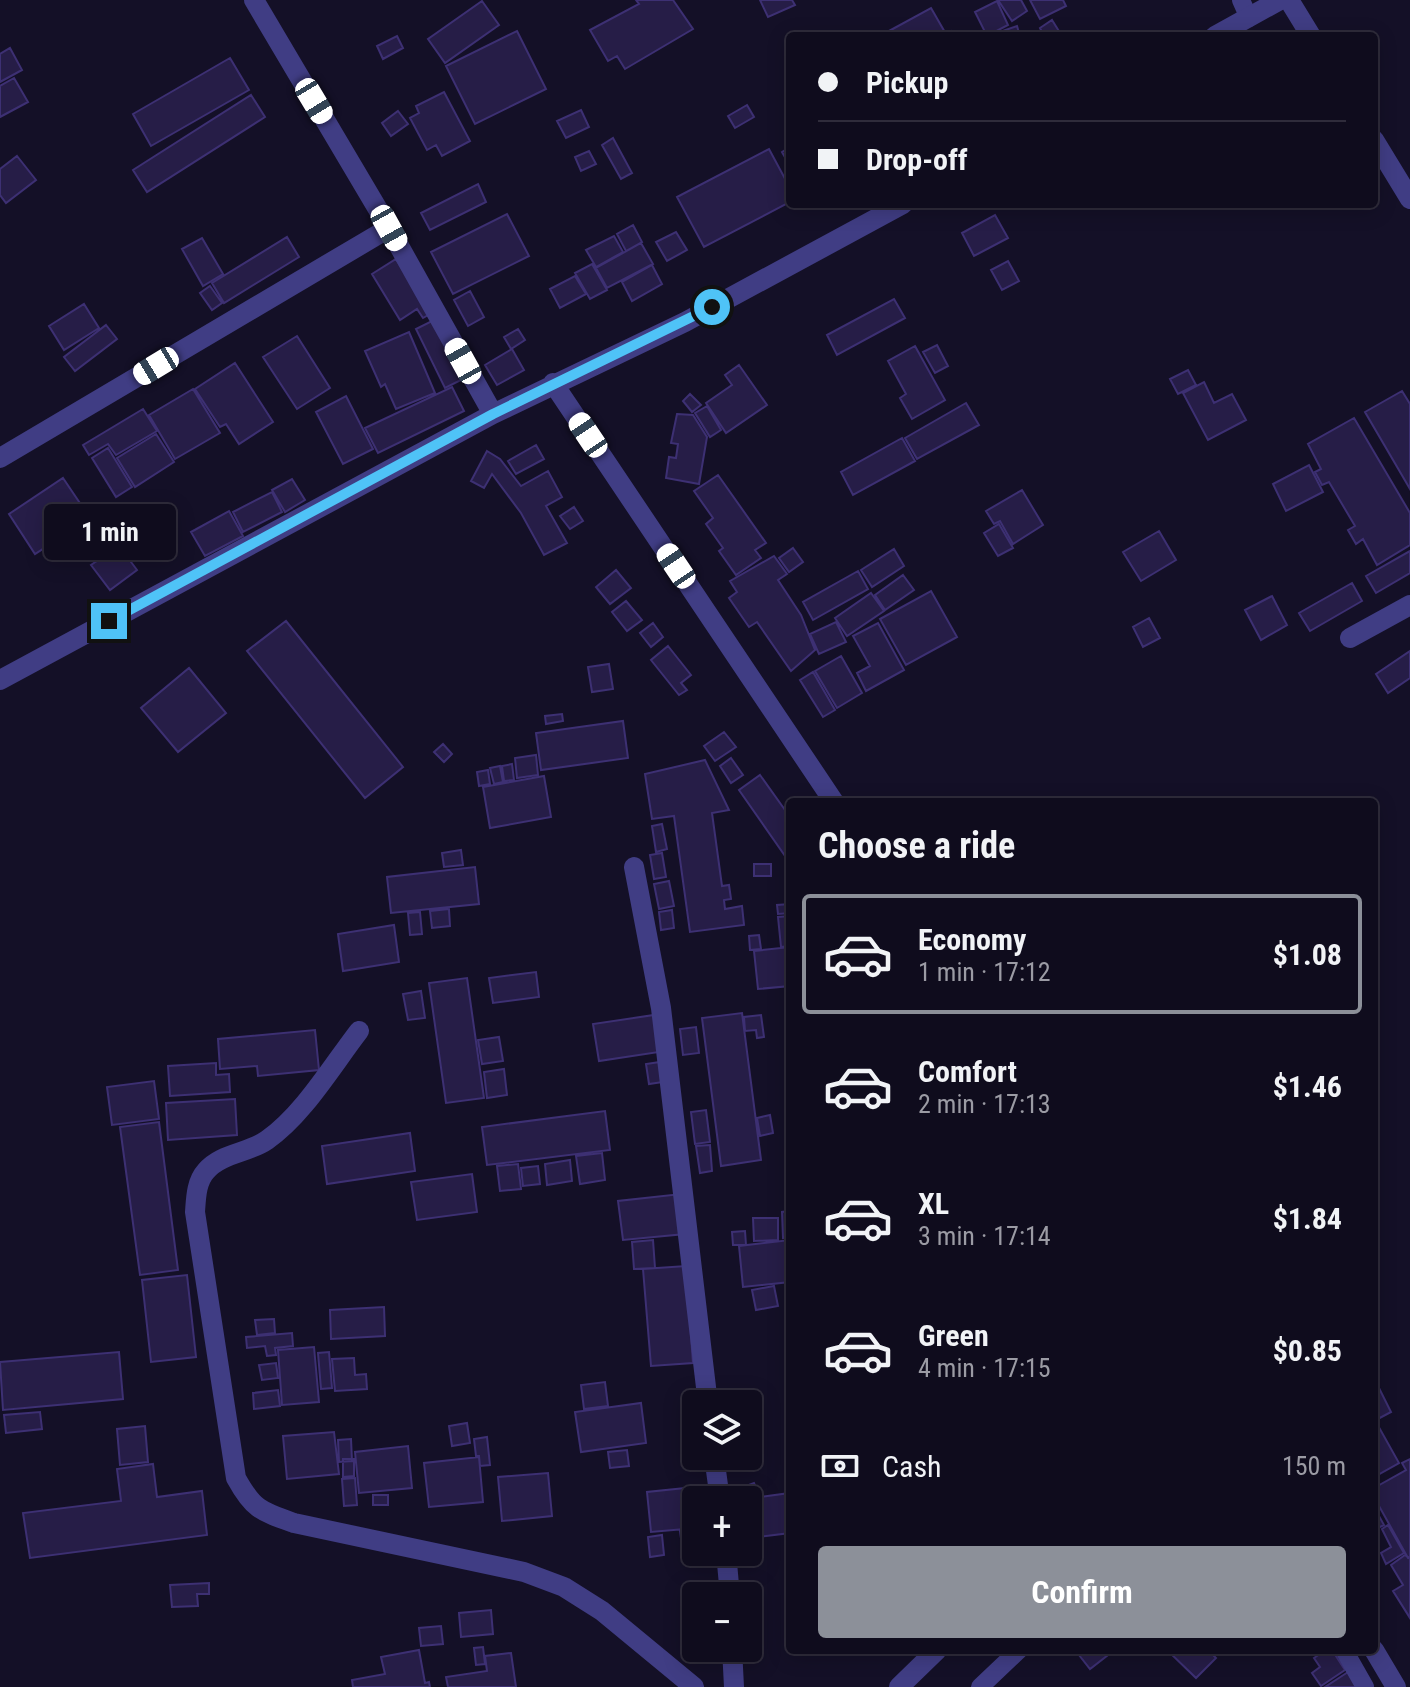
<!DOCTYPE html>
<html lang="en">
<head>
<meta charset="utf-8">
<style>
	body { margin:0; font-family:"Roboto Condensed",sans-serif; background:#181526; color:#f1f3f6; height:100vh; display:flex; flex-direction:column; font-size:30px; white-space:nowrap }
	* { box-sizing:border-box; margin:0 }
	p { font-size:26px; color:#9b9ba4 }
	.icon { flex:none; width:44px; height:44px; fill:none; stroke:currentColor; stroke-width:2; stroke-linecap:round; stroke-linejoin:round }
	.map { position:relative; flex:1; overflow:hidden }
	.details { position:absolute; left:786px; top:798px; width:592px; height:856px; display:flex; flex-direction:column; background:#0f0c1d; border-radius:8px; box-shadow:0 4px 20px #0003,0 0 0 2px #2f2c3b }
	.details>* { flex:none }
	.top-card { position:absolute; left:786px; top:32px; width:592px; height:176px; border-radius:8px; box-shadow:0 4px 20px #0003,0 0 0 2px #2f2c3b; display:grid; align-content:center; height:176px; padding:0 32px; background:#0f0c1d }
	.fabs { position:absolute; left:682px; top:1390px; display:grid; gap:16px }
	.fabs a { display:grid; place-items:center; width:80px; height:80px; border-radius:8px; background:#0f0c1d; box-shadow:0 4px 20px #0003,0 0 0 2px #2f2c3b; font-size:40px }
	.end { position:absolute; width:36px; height:36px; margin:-18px; border:10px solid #4fc3f7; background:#111; box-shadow:0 0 0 4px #111 }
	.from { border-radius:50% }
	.bubble { position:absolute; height:56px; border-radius:8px; background:#0f0c1d; box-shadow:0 4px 20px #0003,0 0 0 2px #2f2c3b; font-size:26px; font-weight:700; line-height:56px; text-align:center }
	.car { position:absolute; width:24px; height:48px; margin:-24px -12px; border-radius:10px; box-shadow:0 0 6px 2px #0007; background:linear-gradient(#fff 24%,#345 0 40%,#fff 0 76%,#345 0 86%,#fff 0) }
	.top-card b { display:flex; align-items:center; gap:28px; height:76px; font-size:30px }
	.top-card b+b { border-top:2px solid #2f2c3b }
	.top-card i { width:20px; height:20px; background:#f1f3f6 }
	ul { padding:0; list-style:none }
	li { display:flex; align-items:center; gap:24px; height:120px; margin:0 16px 12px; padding:0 16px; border:4px solid transparent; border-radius:8px }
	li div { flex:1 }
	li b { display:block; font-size:30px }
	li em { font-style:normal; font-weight:700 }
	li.selected { border-color:#8c9099 }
	li>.icon { width:72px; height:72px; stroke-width:1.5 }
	h2 { padding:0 32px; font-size:36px; line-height:96px }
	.pay { display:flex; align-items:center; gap:20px; height:88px; padding:0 32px; font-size:30px }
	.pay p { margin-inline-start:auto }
	.action { display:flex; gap:16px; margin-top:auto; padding:16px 32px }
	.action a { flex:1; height:92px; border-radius:8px; background:#8c9099; color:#fff; font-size:32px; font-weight:700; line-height:92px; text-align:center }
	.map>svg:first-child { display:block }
	.building { fill:#261d47; stroke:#3d3073; stroke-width:2 }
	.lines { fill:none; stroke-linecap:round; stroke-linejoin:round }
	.service { stroke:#403d84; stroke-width:18 }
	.minor { stroke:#403d84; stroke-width:20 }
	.route { stroke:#4fc3f7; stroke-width:10 }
</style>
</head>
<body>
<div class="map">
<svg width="1410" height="1687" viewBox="0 0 1410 1687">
	<rect width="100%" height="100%" fill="#141027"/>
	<path class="building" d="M636,0h37l20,29 -68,40 -8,-13 -9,5 -18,-31 49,-26z
		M760,0h32l3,5 -27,12z
		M998,0h23l6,11 -15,10z
		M1030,0h33l3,6 -26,13z
		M482,1l17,24 -54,38 -17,-24z
		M997,1l11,24 -21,11 -12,-24z
		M931,8l15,26 5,-3 3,5h-62l-3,-5z
		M1052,20l10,16h-23l4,-2 -3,-6z
		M1017,26l3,10h-32z
		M517,31l29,58 -71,35 -29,-58z
		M397,36l6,12 -20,11 -6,-13z
		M10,48l12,22 -22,12v-28z
		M230,58l19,32 -98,56 -18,-32z
		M14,78l14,24 -28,15v-31z
		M444,92l26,49 -28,15 -6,-11 -9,5 -17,-32 9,-5 -3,-7z
		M251,95l14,22 -118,75 -14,-22z
		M747,105l7,12 -19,11 -7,-12z
		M581,110l8,17 -23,11 -9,-17z
		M398,111l10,13 -17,12 -9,-13z
		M613,138l19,35 -11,6 -19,-34z
		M790,147v19l-8,-14z
		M769,149l21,39v14l-86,45 -27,-50z
		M589,151l7,13 -15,7 -6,-14z
		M17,156l19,24 -30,23 -6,-8v-26z
		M478,184l8,18 -56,28 -9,-17z
		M507,214l22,42 -76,38 -22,-42z
		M995,215l13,23 -34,18 -12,-23z
		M633,225l9,17 -16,9 -9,-17z
		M676,232l11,18 -20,11 -11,-19z
		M614,236l9,16 -27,15 -10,-17z
		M287,237l12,20 -75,46 -12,-20z
		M202,238l21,36 -20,12 -21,-37z
		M641,243l12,21 -46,24 -11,-20z
		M396,259l34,55 -7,4 -6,-9 -17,11 -28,-46z
		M1008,261l11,20 -17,9 -11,-20z
		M592,264l15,26 -17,9 -15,-26z
		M652,265l10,19 -30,17 -10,-19z
		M575,276l11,18 -26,14 -10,-19z
		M210,286l12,17 -10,7 -12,-17z
		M470,291l14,26 -16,9 -14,-26z
		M894,299l11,19 -68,37 -10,-20z
		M84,304l15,24 -35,22 -15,-24z
		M438,318l29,59 -22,11 -29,-59z
		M106,325l11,14 -42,32 -11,-14z
		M518,329l7,11 -14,9 -7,-12z
		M409,332l26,61 -39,16 -11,-25 -4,3 -16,-36z
		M297,336l33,52 -33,21 -34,-52z
		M937,345l11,21 -13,7 -12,-21z
		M915,346l30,54 -33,19 -12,-21 6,-4 -18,-33z
		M512,349l12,21 -27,15 -12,-20z
		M235,363l38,59 -34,22 -13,-20 -6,3 -25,-38z
		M739,365l28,40 -41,28 -20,-30 26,-18 -7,-10z
		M1188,370l8,15 -18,9 -8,-15z
		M1204,382l10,21 18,-9 14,26 -38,20 -25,-47z
		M452,387l12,24 -86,42 -13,-25z
		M193,389l27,44 -45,26 -26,-44z
		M1402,391l8,13v85l-45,-77z
		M690,394l11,11 -9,7 -9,-11z
		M346,396l27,53 -30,15 -27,-52z
		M966,403l13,22 -62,34 -12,-21z
		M707,406l14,24 -11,7 -15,-24z
		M143,409l14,22 -41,24 -8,-11 -19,11 -6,-10z
		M677,414l16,1 14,22 -8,47 -33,-6 3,-21 7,1 2,-14 -7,-1z
		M1354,418l56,95v32l-33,20 -14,-26 -7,5 -8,-14 7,-4 -26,-44 -7,3 -7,-13 6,-3 -13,-25z
		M156,434l18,28 -39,25 -18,-29z
		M902,438l13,23 -62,34 -12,-23z
		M536,445l8,14 -28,15 -8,-13z
		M108,448l24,39 -16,10 -24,-39z
		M487,451l13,8 21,27 27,-15 14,26 -16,9 21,37 -23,12 -23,-42 -29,-39 -8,14 -13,-7z
		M1309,465l14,27 -37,19 -13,-27z
		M718,475l48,68 -11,7 6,8 -25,17 -17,-24 4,-3 -17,-24 7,-6 -19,-27z
		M63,478l27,40 -55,36 -26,-40z
		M292,479l13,21 -20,12 -13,-22z
		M1022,490l21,35 -30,19 -13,-23 -6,3 -8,-13z
		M272,492l10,20 -39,20 -10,-20z
		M574,507l9,14 -13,8 -10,-13z
		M229,511l14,25 -38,20 -14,-24z
		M999,524l14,24 -15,8 -14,-23z
		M1159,531l17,29 -35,21 -18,-29z
		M119,546l18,24 -27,20 -19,-25z
		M793,548l10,14 -14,10 -10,-14z
		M894,549l10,17 -32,21 -11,-17z
		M1410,551v22l-34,20 -10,-17z
		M774,556l13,18 -9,6 23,35 14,35 -24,21 -34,-49 -8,5 -20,-29 8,-6 -7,-11z
		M616,570l15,18 -21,16 -14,-17z
		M858,571l10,18 -55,31 -10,-18z
		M903,575l11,15 -29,20 -10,-15z
		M1352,583l10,18 -52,30 -11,-18z
		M931,591l26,46 -51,28 -26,-46z
		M871,593l13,18 -37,25 -12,-18z
		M1272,596l15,29 -26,15 -16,-30z
		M626,601l16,19 -15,11 -15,-19z
		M1149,618l11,20 -17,9 -10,-20z
		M286,621l117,146 -38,31 -118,-147z
		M836,622l10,20 -27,12 -9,-20z
		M653,623l10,14 -12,10 -11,-14z
		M878,623l26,47 -38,21 -9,-18 13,-7 -17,-30z
		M668,646l23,29 -10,8 6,7 -8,5 -28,-35z
		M1410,651v27l-22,15 -12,-19z
		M841,656l21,37 -25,15 -22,-37z
		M609,664l4,25 -21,3 -4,-25z
		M189,668l37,45 -48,39 -37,-44z
		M813,672l22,38 -12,7 -23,-37z
		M562,714l1,7 -17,3 -1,-8z
		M623,721l5,37 -87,12 -5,-37z
		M724,732l12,15 -21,14 -11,-15z
		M443,744l9,10 -8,8 -10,-10z
		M536,755l2,20 -21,3 -2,-20z
		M731,758l12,17 -12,8 -11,-17z
		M705,760l24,50 -17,3 10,73 7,-1 2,14 -7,1 1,9 17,-3 2,19 -54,7 -16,-116 -22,3 -7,-45z
		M512,764l2,16 -10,1 -2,-15z
		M500,766l3,16 -9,2 -4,-16z
		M488,770l2,14 -11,2 -2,-14z
		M760,775l30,42v46l-51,-73z
		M544,776l7,41 -61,11 -7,-41z
		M662,824l5,25 -11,3 -4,-26z
		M461,850l2,15 -19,2 -2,-14z
		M662,853l4,24 -12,2 -4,-24z
		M754,864h17v12h-17z
		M475,867l4,37 -88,9 -4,-36z
		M669,881l5,25 -15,3 -5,-25z
		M790,904v9l-12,1 -1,-9z
		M449,909l1,17 -18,2 -2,-17z
		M672,910l2,18 -13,2 -2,-18z
		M420,912l2,22 -12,1 -2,-22z
		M790,916v30l-9,1 -3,-30z
		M394,925l5,37 -56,9 -5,-37z
		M759,935l2,14 -11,1 -1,-14z
		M790,947v39l-32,3 -4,-38z
		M536,972l3,25 -46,6 -4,-25z
		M467,978l17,120 -38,5 -17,-120z
		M421,991l4,27 -17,2 -5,-26z
		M742,1013l19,147 -40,6 -19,-148z
		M654,1015l5,37 -60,9 -6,-37z
		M761,1015l3,22 -7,1 -1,-8 -11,1 -1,-14z
		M696,1027l3,26 -16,2 -3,-26z
		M315,1030l4,40 -61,6 -1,-10 -37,3 -2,-30z
		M499,1037l4,24 -21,3 -4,-24z
		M660,1062l3,20 -14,2 -3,-20z
		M216,1063v12l13,-1 1,18 -60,4 -2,-30z
		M504,1069l3,26 -20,3 -3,-26z
		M154,1081l5,38 -47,6 -5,-38z
		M235,1099l2,36 -69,5 -2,-37z
		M706,1110l4,32 -15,2 -4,-32z
		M605,1111l5,39 -123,15 -5,-38z
		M770,1115l3,18 -13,3 -3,-18z
		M159,1122l19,148 -38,5 -20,-148z
		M410,1133l5,38 -88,13 -5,-38z
		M710,1145l2,26 -12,2 -4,-27z
		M602,1153l3,27 -25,4 -4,-28z
		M570,1160l2,21 -25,4 -2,-21z
		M518,1164l3,25 -21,2 -3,-25z
		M538,1166l2,18 -17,2 -2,-18z
		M472,1174l5,38 -60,8 -6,-38z
		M681,1194l4,40 -62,6 -5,-39z
		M790,1211v26l-7,1 -1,-26z
		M753,1218h25v22l-24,1z
		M745,1231l1,14h-13l-1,-13z
		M653,1240l2,28 -21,1 -2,-27z
		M790,1240v42l-47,5 -4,-41z
		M686,1266l7,97 -42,3 -8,-97z
		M187,1275l9,82 -45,5 -9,-82z
		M774,1286l4,20 -22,4 -4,-20z
		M384,1307l1,29 -54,3 -1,-29z
		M274,1319l1,14 -18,2 -2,-15z
		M292,1333l1,13 -18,2 1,7 -9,1 -2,-10 -18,2 -1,-11z
		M314,1347l5,55 -37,3 -4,-55z
		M119,1352l4,47 -120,11 -3,-48z
		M329,1352l3,36 -11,1 -3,-36z
		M354,1358l1,17 11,-1 1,15 -32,2 -3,-32z
		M276,1363l2,15 -16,2 -3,-15z
		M1375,1380l16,32 -17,9v-40z
		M605,1382l3,24 -24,3 -3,-24z
		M278,1390l2,16 -26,3 -1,-16z
		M641,1403l5,40 -65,9 -6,-40z
		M40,1412l2,17 -36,4 -2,-18z
		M1376,1422l23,41 -25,14v-54z
		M467,1423l3,20 -18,3 -3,-20z
		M145,1426l3,36 -28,3 -3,-36z
		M334,1432l5,42 -52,5 -4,-43z
		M487,1437l3,28 -10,1 -1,-10h-3l-2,-17z
		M351,1439l1,22 -13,1 -1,-22z
		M408,1446l4,42 -53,5 -4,-41z
		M627,1450l2,16 -19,2 -2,-16z
		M479,1457l4,45 -54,5 -5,-44z
		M343,1459h11v17l-11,1z
		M1410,1459v98l-2,1 -34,-61v-9l32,-18 -4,-7z
		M153,1464l4,33 45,-6 5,44 -177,23 -7,-45 98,-12 -4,-32z
		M548,1473l4,43 -50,5 -4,-44z
		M355,1478l2,27 -13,1 -2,-27z
		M754,1483l4,10 -19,7 -4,-10z
		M714,1485l2,15h-20v28l-45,4 -4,-40z
		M790,1493v40l-32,4 -5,-39z
		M373,1495h15v10h-15z
		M1374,1507l10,18 -10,5z
		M1388,1525l16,28 -18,11 -5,-11 10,-6 -9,-18z
		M696,1529v23l-13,1 -3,-22z
		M662,1535l2,20 -14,2 -2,-20z
		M1405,1555l5,4v59l-17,-27 10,-6 -12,-20z
		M209,1583v11h-12l1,12 -26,1 -2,-22z
		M491,1610l2,24 -32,3 -2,-24z
		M441,1626l2,18 -22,2 -2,-18z
		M483,1647l2,17 -9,1 -2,-17z
		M419,1650l6,33 4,-1 1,5h-77l-1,-7 33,-6 -4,-17z
		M1086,1650h18l4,5 -18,14 -11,-14z
		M1167,1650h41l8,8 -20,20z
		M1326,1650h6l13,20 -24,16 -9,-13 8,-6 -6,-9z
		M511,1653l5,34h-68l-2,-10 41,-6 -2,-15z
		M1348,1672l9,13 -2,2h-30z"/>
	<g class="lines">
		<path class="service" d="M1241,0l8,18
			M1344,1650l21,37
			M980,1687l39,-37"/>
		<path class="minor" d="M254,0l135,228 104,186
			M1289,0l22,36
			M1215,36l65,-36
			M1374,140l36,59
			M553,383l281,419
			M0,458l389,-230
			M1350,638l60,-33
			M0,680l493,-266 192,-92 218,-118
			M634,867l27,141 47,396
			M359,1031c-27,35 -56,84 -92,109 -18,13 -46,13 -61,31 -10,11 -10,28 -11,41l41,266c17,31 24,33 58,45l230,49 40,15 38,24 92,76
			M714,1456l6,44
			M726,1552l4,44
			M732,1648l2,39
			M1374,1650l22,37
			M899,1687l38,-37"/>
	</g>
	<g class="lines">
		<path class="route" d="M109,621l384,-207 219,-107"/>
	</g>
</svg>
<div class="fabs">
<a><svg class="icon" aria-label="layers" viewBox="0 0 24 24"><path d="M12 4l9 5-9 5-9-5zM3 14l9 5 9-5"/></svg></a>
<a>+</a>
<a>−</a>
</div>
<i class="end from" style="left:712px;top:307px"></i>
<i class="end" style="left:109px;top:621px"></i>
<div class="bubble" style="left:44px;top:504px;width:132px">1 min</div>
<i class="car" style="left:314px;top:101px;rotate:149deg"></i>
<i class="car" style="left:389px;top:228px;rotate:151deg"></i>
<i class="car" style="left:463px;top:361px;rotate:331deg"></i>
<i class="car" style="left:156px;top:366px;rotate:239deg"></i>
<i class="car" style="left:588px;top:435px;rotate:326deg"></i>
<i class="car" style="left:676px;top:566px;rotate:326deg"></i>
<div class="top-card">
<b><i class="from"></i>Pickup</b>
<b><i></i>Drop-off</b>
</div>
<section class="details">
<h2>Choose a ride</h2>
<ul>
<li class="selected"><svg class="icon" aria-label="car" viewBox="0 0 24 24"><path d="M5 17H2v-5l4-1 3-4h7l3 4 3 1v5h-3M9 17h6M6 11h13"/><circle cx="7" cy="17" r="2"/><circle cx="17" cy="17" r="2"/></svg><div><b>Economy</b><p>1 min · 17:12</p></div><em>$1.08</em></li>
<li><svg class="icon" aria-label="car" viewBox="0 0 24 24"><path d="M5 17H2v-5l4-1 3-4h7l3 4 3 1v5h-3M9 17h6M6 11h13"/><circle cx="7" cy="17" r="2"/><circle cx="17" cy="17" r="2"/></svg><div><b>Comfort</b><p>2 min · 17:13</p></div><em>$1.46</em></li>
<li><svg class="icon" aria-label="car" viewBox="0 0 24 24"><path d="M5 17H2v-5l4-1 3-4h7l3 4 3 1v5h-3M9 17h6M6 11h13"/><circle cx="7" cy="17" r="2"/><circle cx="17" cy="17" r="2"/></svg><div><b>XL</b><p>3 min · 17:14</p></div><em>$1.84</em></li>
<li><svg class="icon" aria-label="car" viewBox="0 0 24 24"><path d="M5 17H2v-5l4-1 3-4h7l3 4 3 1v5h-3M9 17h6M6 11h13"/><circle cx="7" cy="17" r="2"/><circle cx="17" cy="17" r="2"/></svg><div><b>Green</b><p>4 min · 17:15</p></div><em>$0.85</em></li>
</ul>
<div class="pay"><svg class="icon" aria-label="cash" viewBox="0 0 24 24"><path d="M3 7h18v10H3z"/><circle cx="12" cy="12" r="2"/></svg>Cash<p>150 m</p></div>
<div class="action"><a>Confirm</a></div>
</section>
</div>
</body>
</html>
